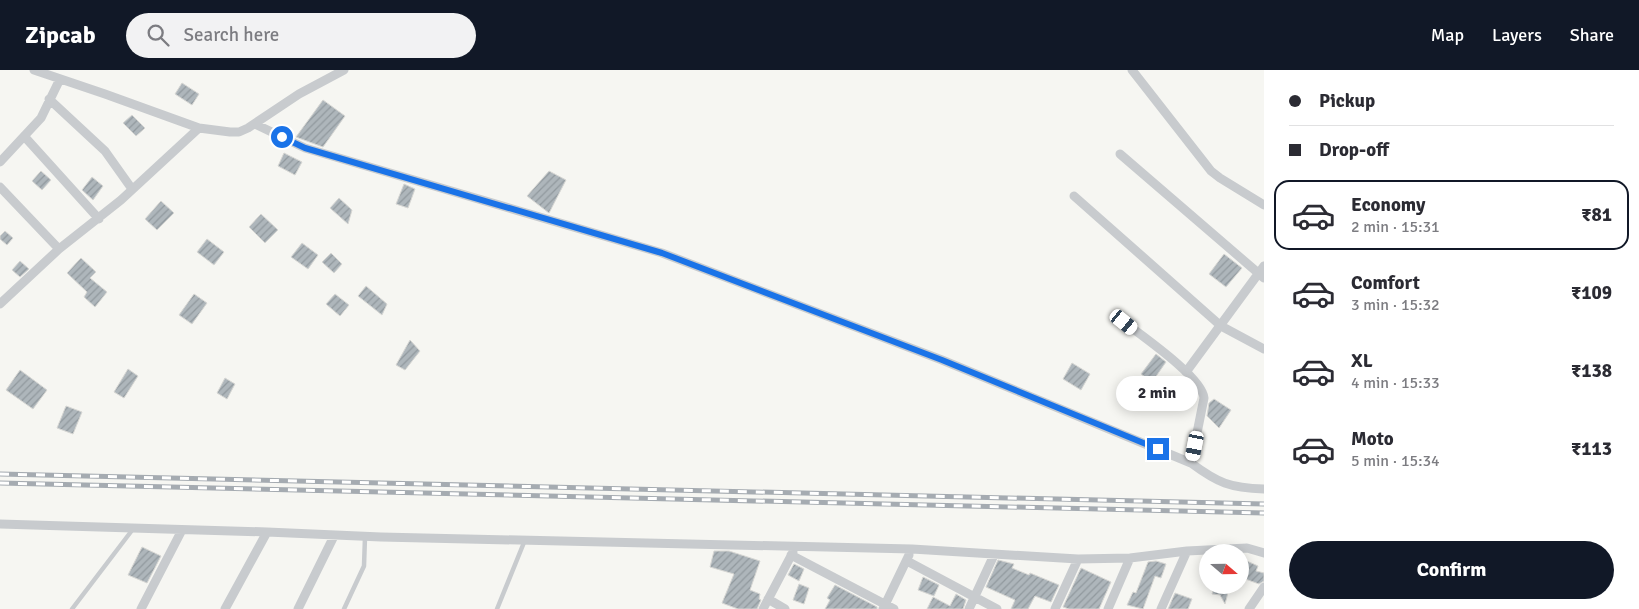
<!DOCTYPE html>
<html lang="en">
<head>
<meta charset="utf-8">
<style>
	body { margin:0; font-family:Signika,sans-serif; background:#f2f2f3; color:#2b2b33; height:100vh; display:flex; flex-direction:column; font-size:19px; white-space:nowrap }
	* { box-sizing:border-box; margin:0 }
	p { font-size:16px; color:#7c7c81 }
	.icon { flex:none; width:28px; height:28px; fill:none; stroke:currentColor; stroke-width:2; stroke-linecap:round; stroke-linejoin:round }
	.map { position:relative; flex:1; overflow:hidden }
	.panel { display:flex; flex-direction:column; background:#fff; width:375px }
	.panel>* { flex:none }
	.banner { display:grid; align-content:center; height:110px; padding:0 25px; background:#fff }
	.needle { width:32px; rotate:110deg }
	.tools { position:absolute; left:1199px; top:474px; display:grid; gap:10px }
	.tools a { display:grid; place-items:center; width:50px; height:50px; border-radius:50%; background:#fff; box-shadow:0 2px 12px #0003; font-size:25px }
	.end { position:absolute; width:22px; height:22px; margin:-11px; border:6px solid #1a73e8; background:#fff; box-shadow:0 0 0 2px #fff }
	.from { border-radius:50% }
	.bubble { position:absolute; height:35px; border-radius:18px; background:#fff; box-shadow:0 2px 12px #0003; font-size:16px; font-weight:800; line-height:35px; text-align:center }
	.car { position:absolute; width:15px; height:30px; margin:-15px -8px; border-radius:6px; box-shadow:0 0 4px 1px #0007; background:linear-gradient(#fff 24%,#345 0 40%,#fff 0 76%,#345 0 86%,#fff 0) }
	.banner b { display:flex; align-items:center; gap:18px; height:48px; font-size:19px }
	.banner b+b { border-top:1px solid #e1e1e2 }
	.banner i { width:12px; height:12px; background:#2b2b33 }
	ul { padding:0; list-style:none }
	li { display:flex; align-items:center; gap:15px; height:70px; margin:0 10px 8px; padding:0 15px; border:2px solid transparent; border-radius:15px }
	li div { flex:1 }
	li b { display:block; font-size:19px }
	li em { font-style:normal; font-weight:800 }
	li.selected { border-color:#111827 }
	li>.icon { width:45px; height:45px; stroke-width:1.5 }
	.button { display:flex; gap:10px; margin-top:auto; padding:10px 25px }
	.button a { flex:1; height:58px; border-radius:30px; background:#111827; color:#fff; font-size:20px; font-weight:800; line-height:58px; text-align:center }
	header { display:flex; align-items:center; gap:30px; box-sizing:border-box; height:70px; padding:0 25px; background:#111827; color:#fff }
	header strong { font-size:24px }
	nav { display:flex; gap:28px; margin-inline-start:auto; font-size:18px }
	.search { width:350px; height:45px; background:#f2f2f3; display:flex; align-items:center; gap:12px; box-sizing:border-box; padding:0 18px; border-radius:28px; color:#7c7c81; font-size:19px }
	main { display:flex; flex:1; min-height:0 }
	.map>svg:first-child { display:block }
	.building { fill:url(#building-hatch); stroke:#d7d7d4 }
	.lines { fill:none; stroke-linecap:round; stroke-linejoin:round }
	.service { stroke:#c8cbce; stroke-width:4.5 }
	.minor { stroke:#c8cbce; stroke-width:9 }
	.rail-casing { stroke:#a5abb1; stroke-width:5 }
	.rail { stroke:#fff; stroke-width:3; stroke-dasharray:9; stroke-linecap:butt }
	.route { stroke:#1a73e8; stroke-width:6 }
</style>
</head>
<body>
<header>
<strong>Zipcab</strong>
<div class="search"><svg class="icon" aria-label="search" viewBox="0 0 24 24"><circle cx="10" cy="10" r="6"/><path d="M15 15l6 6"/></svg>Search here</div>
<nav><a>Map</a><a>Layers</a><a>Share</a></nav>
</header>
<main>
<div class="map">
<svg width="1264" height="539" viewBox="0 0 1264 539">
	<defs>
		<pattern id="building-hatch" width="6" height="6" patternUnits="userSpaceOnUse" patternTransform="scale(1.25)"><rect width="6" height="6" fill="#aeb6bb"/><path d="M-1 1l2-2M0 6l6-6M5 7l2-2" fill="none" stroke="#91999e"/></pattern>
	</defs>
	<rect width="100%" height="100%" fill="#f6f6f2"/>
	<path class="building" d="M182,13l17,11 -7,11 -17,-11z
		M323,30l22,16 -22,31 -27,-10z
		M132,45l13,13 -9,8 -13,-13z
		M284,83l18,9 -7,13 -17,-9z
		M41,101l10,9 -9,10 -10,-9z
		M549,101l17,9 -17,33 -22,-17z
		M92,107l11,9 -10,14 -11,-10z
		M404,114l11,5 -7,19 -12,-4z
		M339,128l13,12 -4,14 -18,-16z
		M161,131l13,12 -17,17 -12,-11z
		M261,144l17,16 -13,13 -16,-16z
		M5,161l8,7 -6,7 -7,-6v-3z
		M207,169l17,13 -10,13 -17,-13z
		M302,173l16,12 -10,14 -17,-12z
		M331,183l11,11 -8,9 -12,-11z
		M1224,184l18,14 -16,19 -17,-13z
		M81,188l15,14 -6,6 17,14 -12,15 -11,-10 3,-5 -20,-19z
		M20,191l9,8 -9,8 -8,-7z
		M366,216l21,18 -5,11 -24,-19z
		M194,224l13,9 -15,21 -13,-9z
		M335,224l14,11 -9,11 -14,-12z
		M410,270l10,11 -15,19 -9,-5z
		M1156,284l10,8 -14,20 -11,-8z
		M1072,293l18,11 -9,16 -18,-11z
		M128,299l10,7 -14,22 -10,-6z
		M20,300l27,20 -14,19 -27,-19z
		M225,308l10,6 -8,15 -10,-6z
		M1214,329l17,11 -12,18 -12,-12 2,-13z
		M66,336l16,6 -9,22 -16,-6z
		M142,477l19,9 -14,27 -19,-8z
		M714,481h15l31,10 -10,29 10,4 -1,5 2,1 -4,9h-19l-16,-6 12,-29 -24,-7z
		M1240,488l18,8 -2,5 8,2v8l-5,3 -19,-7z
		M998,490l16,4 -2,4 17,7 1,-2 29,12 -8,17 -16,-6 -7,13h-17l4,-9 -29,-13z
		M1156,491l10,3 -5,14 -6,-2 -12,33 -16,-4 6,-13 3,1 12,-31z
		M794,494l10,5 -5,12 -11,-6z
		M1081,498l30,14 -12,27h-30l-6,-2z
		M923,507l16,8 -5,11 -16,-6z
		M799,514l10,4 -5,16 -11,-4z
		M835,515l42,22v2h-52l5,-9 -3,-2z
		M1215,515h15l-5,19 -5,-9 -8,-1z
		M1175,523l17,6 -4,10h-20z
		M956,524l10,6 -3,9h-36l6,-12 17,9z"/>
	<g class="lines">
		<path class="service" d="M72,539l61,-80
			M344,539l20,-43 1,-29
			M497,539l28,-69"/>
		<path class="minor" d="M34,0l71,24 94,34 31,4h9l9,-4 51,-34 45,-24
			M1132,0l79,101 9,7 44,27
			M49,29l56,52 27,38
			M255,54l50,24 357,105 280,107 249,103c27,20 39,25 73,26
			M24,66l75,83
			M1120,84l144,124
			M0,92l41,-44 19,-39
			M0,117l59,62
			M1074,126l147,130 43,23
			M0,234l59,-55 62,-49 78,-72
			M1124,252c18,14 78,55 80,76l-13,65
			M1186,302l78,-106
			M0,454l267,8 114,5 531,12 166,10 52,-1 57,-7 60,-3 17,5
			M791,485l103,54
			M907,491l90,48
			M768,529l17,10
			M141,539l41,-79
			M225,539l42,-77
			M298,539l36,-73
			M763,539l30,-57
			M883,539l26,-54
			M969,539l25,-54
			M1055,539l23,-50
			M1108,539l22,-51
			M1161,539l26,-58
			M1249,539l15,-22"/>
		<defs>
			<path id="rail" d="M0,404l1264,30
				M0,413l1264,30"/>
		</defs>
		<use href="#rail" class="rail-casing"/>
		<use href="#rail" class="rail"/>
	</g>
	<g class="lines">
		<path class="route" d="M282,67l23,11 357,105 280,107 216,89"/>
	</g>
</svg>
<div class="tools">
<a><svg class="needle" viewBox="-14 -14 28 28"><path d="M0-13l5 13h-10z" fill="#e53935"/><path d="M0 13l5-13h-10z" fill="#7c7c81"/></svg></a>
</div>
<i class="end from" style="left:282px;top:67px"></i>
<i class="end" style="left:1158px;top:379px"></i>
<div class="bubble" style="left:1116px;top:306px;width:82px">2 min</div>
<i class="car" style="left:1124px;top:252px;rotate:129deg"></i>
<i class="car" style="left:1195px;top:376px;rotate:191deg"></i>
</div>
<section class="panel">
<div class="banner">
<b><i class="from"></i>Pickup</b>
<b><i></i>Drop-off</b>
</div>
<ul>
<li class="selected"><svg class="icon" aria-label="car" viewBox="0 0 24 24"><path d="M5 17H2v-5l4-1 3-4h7l3 4 3 1v5h-3M9 17h6M6 11h13"/><circle cx="7" cy="17" r="2"/><circle cx="17" cy="17" r="2"/></svg><div><b>Economy</b><p>2 min · 15:31</p></div><em>₹81</em></li>
<li><svg class="icon" aria-label="car" viewBox="0 0 24 24"><path d="M5 17H2v-5l4-1 3-4h7l3 4 3 1v5h-3M9 17h6M6 11h13"/><circle cx="7" cy="17" r="2"/><circle cx="17" cy="17" r="2"/></svg><div><b>Comfort</b><p>3 min · 15:32</p></div><em>₹109</em></li>
<li><svg class="icon" aria-label="car" viewBox="0 0 24 24"><path d="M5 17H2v-5l4-1 3-4h7l3 4 3 1v5h-3M9 17h6M6 11h13"/><circle cx="7" cy="17" r="2"/><circle cx="17" cy="17" r="2"/></svg><div><b>XL</b><p>4 min · 15:33</p></div><em>₹138</em></li>
<li><svg class="icon" aria-label="car" viewBox="0 0 24 24"><path d="M5 17H2v-5l4-1 3-4h7l3 4 3 1v5h-3M9 17h6M6 11h13"/><circle cx="7" cy="17" r="2"/><circle cx="17" cy="17" r="2"/></svg><div><b>Moto</b><p>5 min · 15:34</p></div><em>₹113</em></li>
</ul>
<div class="button"><a>Confirm</a></div>
</section>
</main>
</body>
</html>
